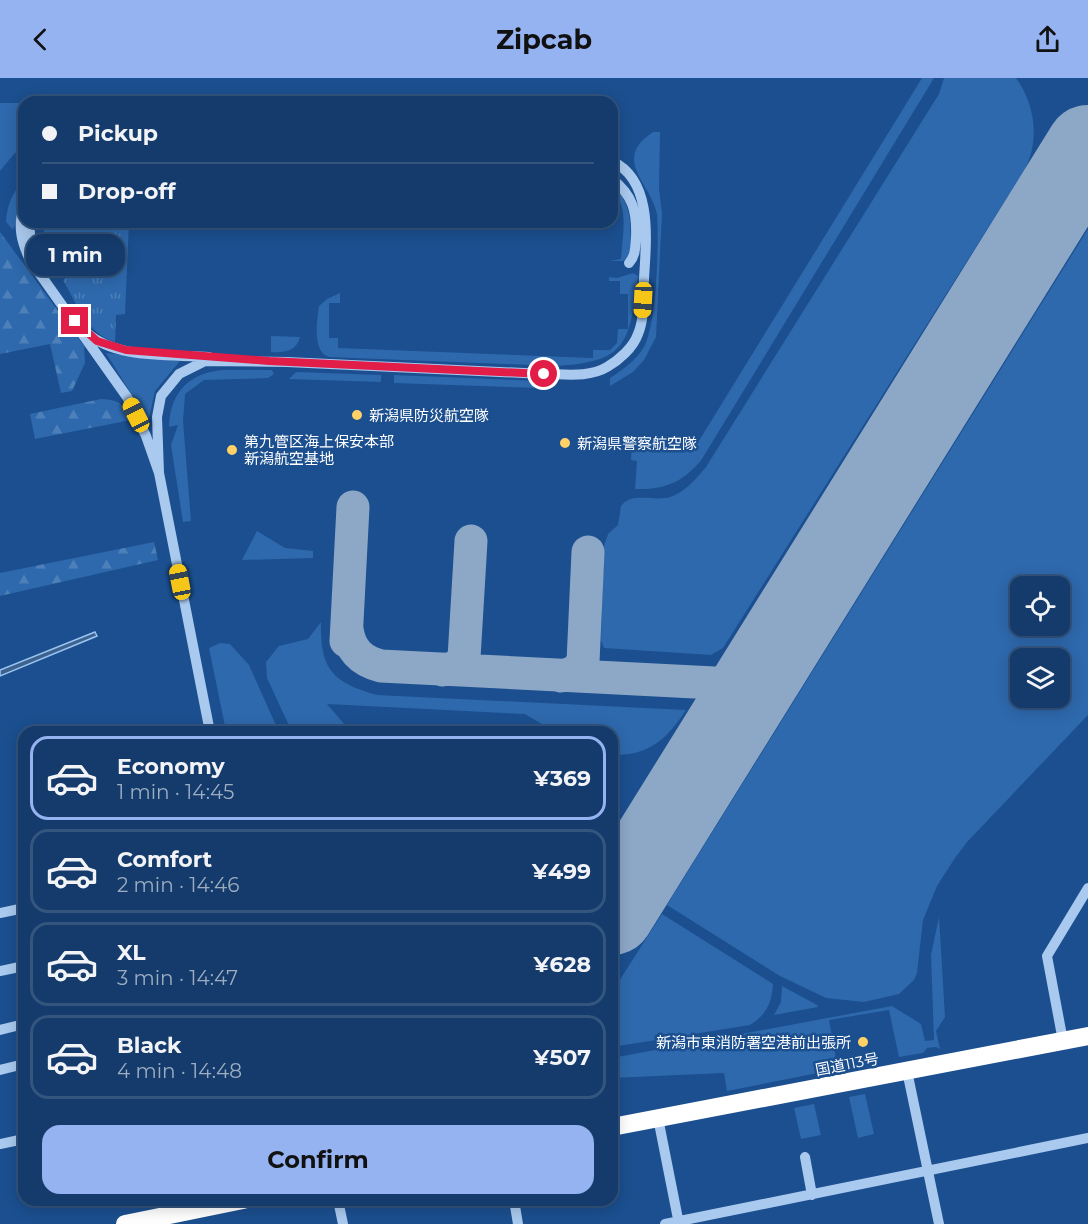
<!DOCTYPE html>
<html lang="en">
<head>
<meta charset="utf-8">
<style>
	body { margin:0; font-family:Montserrat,"Noto Sans JP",sans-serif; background:#1d4271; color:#f1f3f6; height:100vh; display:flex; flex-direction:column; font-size:22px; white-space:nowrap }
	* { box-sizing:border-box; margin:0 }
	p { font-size:20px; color:#9dadc1 }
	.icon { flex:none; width:33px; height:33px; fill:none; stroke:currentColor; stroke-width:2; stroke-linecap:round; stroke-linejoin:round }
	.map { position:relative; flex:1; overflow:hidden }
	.details { position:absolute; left:18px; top:648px; width:600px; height:480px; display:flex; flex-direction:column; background:#143b6b; border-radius:18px; box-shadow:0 3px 15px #0003,0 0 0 2px #33557e }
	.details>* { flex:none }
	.guide { position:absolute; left:18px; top:18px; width:600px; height:132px; border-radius:18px; box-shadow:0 3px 15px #0003,0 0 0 2px #33557e; display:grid; align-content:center; height:132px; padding:0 24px; background:#143b6b }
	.buttons { position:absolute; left:1010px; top:498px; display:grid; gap:12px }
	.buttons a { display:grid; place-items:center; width:60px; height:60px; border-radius:12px; background:#143b6b; box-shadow:0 3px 15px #0003,0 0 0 2px #33557e; font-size:30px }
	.end { position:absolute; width:27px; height:27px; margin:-14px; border:8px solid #e11d48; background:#fff; box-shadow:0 0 0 3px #fff }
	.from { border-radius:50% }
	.bubble { position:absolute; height:42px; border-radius:18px; background:#143b6b; box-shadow:0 3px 15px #0003,0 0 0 2px #33557e; font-size:20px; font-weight:700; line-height:42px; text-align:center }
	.car { position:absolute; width:18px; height:36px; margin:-18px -9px; border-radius:8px; box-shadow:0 0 4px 2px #0007; background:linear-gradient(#f5c518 24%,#345 0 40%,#f5c518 0 76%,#345 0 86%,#f5c518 0) }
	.guide b { display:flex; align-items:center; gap:21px; height:57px; font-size:22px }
	.guide b+b { border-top:2px solid #33557e }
	.guide i { width:15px; height:15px; background:#f1f3f6 }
	ul { padding:10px 0 0; list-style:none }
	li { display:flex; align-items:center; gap:18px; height:84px; margin:0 12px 9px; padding:0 12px; border:3px solid #33557e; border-radius:18px }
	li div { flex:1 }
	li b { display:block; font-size:22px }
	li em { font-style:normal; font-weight:700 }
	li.selected { border-color:#95b2f1 }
	li>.icon { width:54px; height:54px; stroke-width:1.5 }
	.cta { display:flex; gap:12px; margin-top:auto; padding:12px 24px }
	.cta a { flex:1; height:69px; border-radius:18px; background:#95b2f1; color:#111; font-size:24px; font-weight:700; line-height:69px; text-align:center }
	header { display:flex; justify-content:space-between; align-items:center; height:78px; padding:0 24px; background:#95b2f1; color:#111; font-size:27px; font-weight:700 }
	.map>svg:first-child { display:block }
	.grass { fill:#2e69ad; fill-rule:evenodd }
	.forest { fill:url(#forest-firs) }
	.park { fill:url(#park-tufts) }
	.water { fill:#3c6290; stroke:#9cc4f0; stroke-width:1.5 }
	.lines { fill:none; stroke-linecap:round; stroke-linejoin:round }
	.taxiway { stroke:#8da7c7; stroke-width:33 }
	.runway { stroke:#8da7c7; stroke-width:84 }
	.minor { stroke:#a9c9ee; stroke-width:10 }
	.highway { stroke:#fff; stroke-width:18 }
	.route { stroke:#e11d48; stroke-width:8 }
	.poi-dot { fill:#ffd166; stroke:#1b4f8f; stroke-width:2 }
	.labels { text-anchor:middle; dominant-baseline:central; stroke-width:5; stroke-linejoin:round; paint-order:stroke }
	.poi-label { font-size:15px; fill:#fff; stroke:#1b4f8f; text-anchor:start }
	.street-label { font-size:15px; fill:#fff; stroke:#1b4f8f }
</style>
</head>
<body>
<header><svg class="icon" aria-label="back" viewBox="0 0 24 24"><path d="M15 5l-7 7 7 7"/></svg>Zipcab<svg class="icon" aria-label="share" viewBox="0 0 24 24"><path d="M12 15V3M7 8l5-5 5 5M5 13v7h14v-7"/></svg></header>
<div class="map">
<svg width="1088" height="1146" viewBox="0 0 1088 1146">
	<defs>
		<pattern id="forest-firs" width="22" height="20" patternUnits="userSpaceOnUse" patternTransform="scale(1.5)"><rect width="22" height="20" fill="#2e69ad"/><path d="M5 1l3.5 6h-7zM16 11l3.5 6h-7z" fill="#4d80b9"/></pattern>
		<pattern id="park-tufts" width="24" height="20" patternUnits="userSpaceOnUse" patternTransform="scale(1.5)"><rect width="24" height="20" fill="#2e69ad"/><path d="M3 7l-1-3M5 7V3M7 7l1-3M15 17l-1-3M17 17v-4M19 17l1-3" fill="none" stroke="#4d80b9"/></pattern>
	</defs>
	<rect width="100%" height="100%" fill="#1b4f8f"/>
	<path class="grass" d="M922,0h12l-232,381c-18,23 -37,31 -67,30l2,-28 -6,-1 1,-17 65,1z
		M944,0h72c19,26 24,62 9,91l-302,479 -12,7 -107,-7 -3,-8 3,-94 4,-12 10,-9 3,-19c11,-15 32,-4 49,-9 15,-5 26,-18 36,-30l233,-373z
		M0,25h24v44l-10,7 -14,17z
		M653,54h7l-1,57 3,24 -6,124 -12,23 -11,12 -23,14v-8c13,-8 26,-18 34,-31 13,-25 15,-103 13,-133 -6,-31 -46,-54 -4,-82z
		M24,102v17l-11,33 -7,-8c1,-17 6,-29 18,-42z
		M612,106c21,20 19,42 18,70l-7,7h-14l12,-2c1,-21 9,-54 -9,-68z
		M1088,151v486l-121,127 -12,16 -18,28 -14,34 -6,53 -3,7 -15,14 -35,8 -38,-4 -46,-22 -113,-71zM1020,508h39v40h-39zM1020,580h39v40h-39z
		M633,195l5,3c-9,66 -9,86 -82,90l-227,-9c-17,-5 -12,-36 -10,-51l8,-7 13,-6v10h-11v35h9v10l255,10v-8h17l7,-7 1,-14h10v-35h-8v-13h-11v-4l8,1z
		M271,258l29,1c-3,14 -16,16 -29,15z
		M106,275l74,8 -25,30 -6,27h-3z
		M224,292h48l2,4 -6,4 -64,2 -19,14 -2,27 8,100 -8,1 -12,-77 7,-20 -9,2c1,-34 20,-55 55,-57z
		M296,294l85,3v7l-92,-3z
		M394,297l145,6v7l-145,-5z
		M257,453l28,17 28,3v7l-71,2z
		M321,544c-1,47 11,60 56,73l309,15c-19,29 -37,46 -74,45v-23h-57l-30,-18 -198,-10 24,28h-59l-25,-54 -1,-16 13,-16 29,-7z
		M220,565l10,1 19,21 30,67h-39l-13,-4 -1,3 -17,-83z
		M662,836l111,70c-1,19 -7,31 -23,41l-138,22v-55z
		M939,839l6,100 -9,14 4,18 -4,-2 -9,1 -4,5 -24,4 -10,-47 -60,10 9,49 -111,22 -3,-18 -112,5v-20l280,-52 29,18 4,17 9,-1 -3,-85z
		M782,908l35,19 1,2 -44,8 7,-13z
		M865,1016l9,40 -16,4 -9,-41z
		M814,1026l7,31 -20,4 -7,-31z"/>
	<path class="forest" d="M0,154l84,114 1,17 -13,28 -11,2 -11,-49 -50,10z
		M101,321c19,1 22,5 30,21l-96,19 -5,-25z
		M154,464l4,18 -158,36v-23z"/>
	<path class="park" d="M53,144h76l-4,92 -9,1 -1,27c-30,-10 -37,-37 -52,-62l5,-4 -22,-32 -3,-11 2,-5z"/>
	<path class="water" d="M95,554l2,4 -97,40v-6z"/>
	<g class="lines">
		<path class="taxiway" d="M347,551c3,21 14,32 34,37l353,18 17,-6 26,-30
			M346,563l7,-134
			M442,592l13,-2 9,-10 7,-117
			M561,598l14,-4 8,-10 5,-110"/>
		<path class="runway" d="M612,835l476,-766"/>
		<path class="minor" d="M612,101c21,16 25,33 24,58 -1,10 0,18 -7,26
			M24,130c-7,18 -2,35 6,52l97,137 19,39 13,37 51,259
			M29,144l2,23 7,15
			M86,254c30,28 84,22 123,25
			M159,395l-2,-56 4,-21 18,-22 26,-13 82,1 257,12c20,0 45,4 63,-7 12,-7 26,-19 31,-33 7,-17 5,-37 6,-55 2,-37 10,-98 -32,-118
			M0,835l24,-5
			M0,893l24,-5
			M0,952l24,-6
			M1063,963l-16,-85 41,-68
			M0,992l24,-6
			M907,993l32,153
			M658,1040l21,106
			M0,1066l24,-5
			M805,1079l7,38
			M338,1122l5,24
			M514,1122l4,24
			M665,1146l423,-86"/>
		<path class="highway" d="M612,1049l476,-91
			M125,1146l118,-24"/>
	</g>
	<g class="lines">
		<path class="route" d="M75,243l22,20 29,9 143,11 275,13"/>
	</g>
	<g class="poi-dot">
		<circle cx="357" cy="337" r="6"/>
		<circle cx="565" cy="365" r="6"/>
		<circle cx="232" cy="372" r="6"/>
		<circle cx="863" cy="964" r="6"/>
	</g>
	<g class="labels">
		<g class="poi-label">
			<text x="369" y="337">新潟県防災航空隊</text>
			<text x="244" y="363">第九管区海上保安本部<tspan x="244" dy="17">新潟航空基地</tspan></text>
			<text x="577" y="365">新潟県警察航空隊</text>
			<text x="851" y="964" text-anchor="end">新潟市東消防署空港前出張所</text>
		</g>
		<g class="street-label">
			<text transform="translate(847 986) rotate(-11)">国道113号</text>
		</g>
	</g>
</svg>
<div class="buttons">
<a><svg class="icon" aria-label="locate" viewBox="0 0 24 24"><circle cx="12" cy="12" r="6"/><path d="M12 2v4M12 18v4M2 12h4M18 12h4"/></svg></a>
<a><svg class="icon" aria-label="layers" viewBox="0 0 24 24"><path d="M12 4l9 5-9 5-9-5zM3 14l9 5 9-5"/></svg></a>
</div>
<i class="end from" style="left:544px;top:296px"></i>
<i class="end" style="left:75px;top:243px"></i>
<div class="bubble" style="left:26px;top:156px;width:99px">1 min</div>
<i class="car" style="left:643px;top:222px;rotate:183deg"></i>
<i class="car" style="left:136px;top:337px;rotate:333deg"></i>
<i class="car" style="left:180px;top:504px;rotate:349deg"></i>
<div class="guide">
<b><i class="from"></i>Pickup</b>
<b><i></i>Drop-off</b>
</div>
<section class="details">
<ul>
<li class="selected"><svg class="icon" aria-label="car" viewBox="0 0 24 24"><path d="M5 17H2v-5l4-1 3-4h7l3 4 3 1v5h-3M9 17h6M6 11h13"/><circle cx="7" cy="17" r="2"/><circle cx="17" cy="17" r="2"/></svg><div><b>Economy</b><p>1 min · 14:45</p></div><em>¥369</em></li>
<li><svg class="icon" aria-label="car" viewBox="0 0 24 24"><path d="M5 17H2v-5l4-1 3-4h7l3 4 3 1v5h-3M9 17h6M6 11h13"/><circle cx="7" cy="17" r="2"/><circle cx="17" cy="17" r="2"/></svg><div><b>Comfort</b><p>2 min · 14:46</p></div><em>¥499</em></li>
<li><svg class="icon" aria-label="car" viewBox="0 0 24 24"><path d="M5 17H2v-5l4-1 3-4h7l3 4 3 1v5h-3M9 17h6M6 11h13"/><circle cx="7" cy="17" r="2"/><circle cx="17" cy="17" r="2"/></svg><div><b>XL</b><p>3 min · 14:47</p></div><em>¥628</em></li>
<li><svg class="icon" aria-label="car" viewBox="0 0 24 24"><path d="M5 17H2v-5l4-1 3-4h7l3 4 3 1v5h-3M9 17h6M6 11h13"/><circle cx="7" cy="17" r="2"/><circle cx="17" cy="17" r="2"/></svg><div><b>Black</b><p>4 min · 14:48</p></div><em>¥507</em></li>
</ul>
<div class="cta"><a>Confirm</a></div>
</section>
</div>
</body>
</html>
